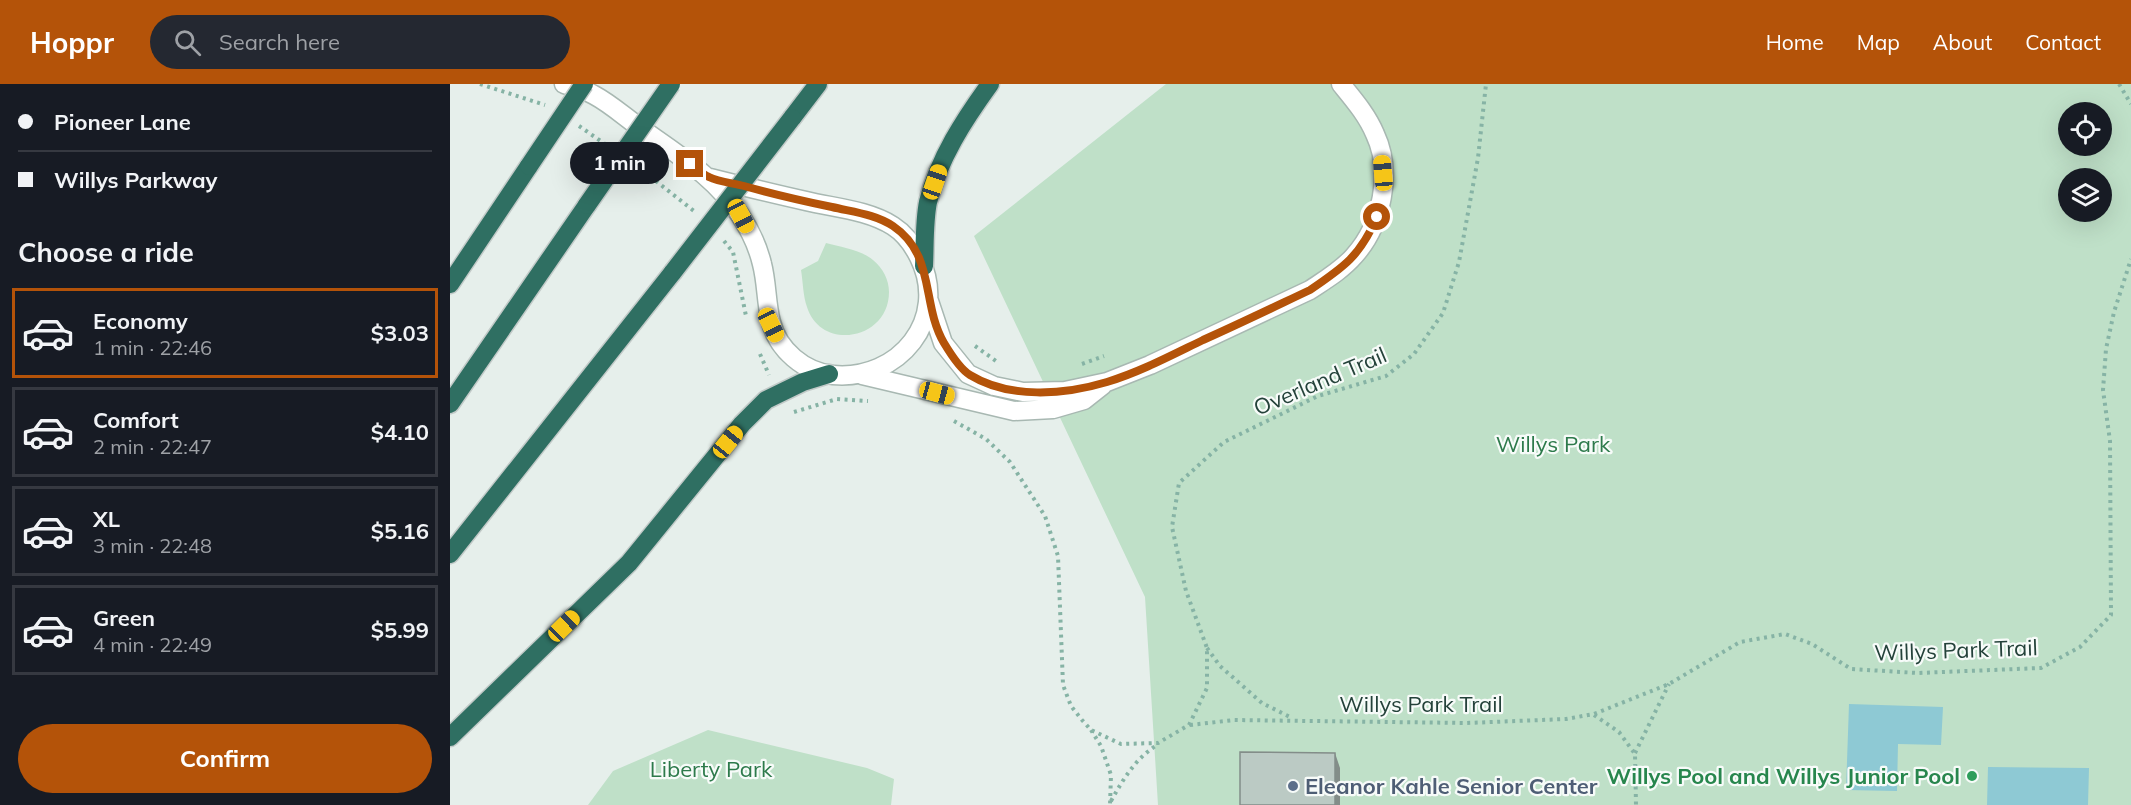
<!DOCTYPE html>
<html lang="en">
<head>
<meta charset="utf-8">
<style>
	body { margin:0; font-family:Mulish,sans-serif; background:#242831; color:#f1f3f6; height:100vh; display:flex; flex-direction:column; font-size:22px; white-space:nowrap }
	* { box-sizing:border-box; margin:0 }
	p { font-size:20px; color:#9ea1a6 }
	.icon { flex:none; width:33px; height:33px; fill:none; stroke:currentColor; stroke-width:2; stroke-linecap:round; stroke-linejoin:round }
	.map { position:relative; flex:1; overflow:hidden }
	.side { display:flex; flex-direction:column; background:#171b24; width:450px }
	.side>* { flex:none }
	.hud { display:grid; align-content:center; height:132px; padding:0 18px; background:#171b24 }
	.controls { position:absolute; left:1608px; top:18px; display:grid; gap:12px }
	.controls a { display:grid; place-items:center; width:54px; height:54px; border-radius:50%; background:#171b24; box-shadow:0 6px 24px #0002; font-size:30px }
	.end { position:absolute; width:27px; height:27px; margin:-14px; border:8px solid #b45309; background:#fff; box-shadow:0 0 0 3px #fff }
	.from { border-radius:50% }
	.bubble { position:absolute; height:42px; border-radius:21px; background:#171b24; box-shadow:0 6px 24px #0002; font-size:20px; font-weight:700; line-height:42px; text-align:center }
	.car { position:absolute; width:18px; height:36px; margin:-18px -9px; border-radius:8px; box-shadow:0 0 4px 2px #0007; background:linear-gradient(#f5c518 24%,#345 0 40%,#f5c518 0 76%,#345 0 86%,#f5c518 0) }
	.hud b { display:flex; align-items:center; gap:21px; height:57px; font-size:22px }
	.hud b+b { border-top:2px solid #363941 }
	.hud i { width:15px; height:15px; background:#f1f3f6 }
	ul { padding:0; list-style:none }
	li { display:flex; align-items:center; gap:18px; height:90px; margin:0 12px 9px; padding:0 6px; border:3px solid #363941; border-radius:0px }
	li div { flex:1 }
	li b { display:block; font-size:22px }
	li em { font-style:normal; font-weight:700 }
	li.on { border-color:#b45309 }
	li>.icon { width:54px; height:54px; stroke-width:1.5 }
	h2 { padding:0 18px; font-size:27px; line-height:72px }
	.primary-button { display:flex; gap:12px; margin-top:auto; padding:12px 18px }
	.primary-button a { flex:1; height:69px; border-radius:36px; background:#b45309; color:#fff; font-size:24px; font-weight:700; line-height:69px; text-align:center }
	header { display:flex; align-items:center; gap:36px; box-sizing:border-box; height:84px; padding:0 30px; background:#b45309; color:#fff }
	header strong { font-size:28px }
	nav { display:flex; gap:33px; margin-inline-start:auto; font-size:21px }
	.search { width:420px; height:54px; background:#242831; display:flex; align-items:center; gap:15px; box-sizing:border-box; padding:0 21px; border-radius:33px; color:#9ea1a6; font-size:22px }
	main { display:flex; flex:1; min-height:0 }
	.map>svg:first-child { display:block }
	.green { fill:#bfe0c8; fill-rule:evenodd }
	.water { fill:#8ec9d4 }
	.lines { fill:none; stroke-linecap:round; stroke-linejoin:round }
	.minor-casing { stroke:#a8b8b2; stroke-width:21 }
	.highway-casing { stroke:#c2cac8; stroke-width:21 }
	.path { stroke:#86b3a5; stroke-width:4; stroke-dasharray:3 4.5; stroke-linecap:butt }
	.minor { stroke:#fff; stroke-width:18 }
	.highway { stroke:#2f6f62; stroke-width:18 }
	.highway-bridge-casing { stroke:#c2cac8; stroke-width:21; stroke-linecap:butt }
	.highway-bridge { stroke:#2f6f62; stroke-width:18 }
	.shaded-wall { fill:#838d89 }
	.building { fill:#bbcac4; stroke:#838d89; stroke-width:1.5 }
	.route { stroke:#b45309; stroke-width:8 }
	.leisure-dot { fill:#2e9e5b; stroke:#f7fbf9; stroke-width:2 }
	.service-dot { fill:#5c6f8a; stroke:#f7fbf9; stroke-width:2 }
	.labels { text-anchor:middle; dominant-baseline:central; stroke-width:4.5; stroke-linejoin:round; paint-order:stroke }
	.street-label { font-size:22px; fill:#24423a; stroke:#f7fbf9 }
	.park-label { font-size:22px; fill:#2d7a4b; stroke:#f7fbf9 }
	.leisure-label { font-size:22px; font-weight:bold; fill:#27864d; stroke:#f7fbf9; text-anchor:end }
	.service-label { font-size:22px; font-weight:bold; fill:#4e5e75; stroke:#f7fbf9; text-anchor:start }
</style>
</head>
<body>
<header>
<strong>Hoppr</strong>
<div class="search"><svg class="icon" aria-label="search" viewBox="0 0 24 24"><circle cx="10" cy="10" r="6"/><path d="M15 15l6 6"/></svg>Search here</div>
<nav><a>Home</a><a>Map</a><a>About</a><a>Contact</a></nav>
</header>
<main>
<section class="side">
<div class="hud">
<b><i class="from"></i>Pioneer Lane</b>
<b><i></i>Willys Parkway</b>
</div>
<h2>Choose a ride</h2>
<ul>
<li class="on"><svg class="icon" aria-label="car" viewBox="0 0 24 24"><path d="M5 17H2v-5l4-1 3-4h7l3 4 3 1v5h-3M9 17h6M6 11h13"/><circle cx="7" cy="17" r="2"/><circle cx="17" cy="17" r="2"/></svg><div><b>Economy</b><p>1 min · 22:46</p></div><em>$3.03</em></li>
<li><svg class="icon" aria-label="car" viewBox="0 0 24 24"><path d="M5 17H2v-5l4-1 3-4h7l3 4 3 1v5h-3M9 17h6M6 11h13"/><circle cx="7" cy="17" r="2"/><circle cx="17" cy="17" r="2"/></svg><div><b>Comfort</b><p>2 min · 22:47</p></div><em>$4.10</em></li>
<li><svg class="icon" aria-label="car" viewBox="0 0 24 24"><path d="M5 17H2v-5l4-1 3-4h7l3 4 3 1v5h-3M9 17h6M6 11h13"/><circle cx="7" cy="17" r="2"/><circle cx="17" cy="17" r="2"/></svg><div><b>XL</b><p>3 min · 22:48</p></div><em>$5.16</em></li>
<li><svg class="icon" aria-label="car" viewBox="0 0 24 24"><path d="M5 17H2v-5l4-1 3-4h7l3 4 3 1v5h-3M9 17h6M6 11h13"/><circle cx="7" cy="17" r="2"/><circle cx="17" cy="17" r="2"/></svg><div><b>Green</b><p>4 min · 22:49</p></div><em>$5.99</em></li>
</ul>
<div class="primary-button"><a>Confirm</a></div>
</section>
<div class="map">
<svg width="1681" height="721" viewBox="0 0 1681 721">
	<rect width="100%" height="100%" fill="#e6efeb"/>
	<path class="green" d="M716,0h965v721h-973l-13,-208 -171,-361zM1618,28h34v34h-34zM1618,94h34v34h-34z
		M376,159c15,4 35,7 47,17 10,8 16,20 16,32 0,48 -68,60 -82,15 -4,-11 -4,-25 -6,-37l17,-9z
		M258,646l159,38 27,11 -3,26h-303l25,-34z"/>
	<path class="water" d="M1399,620l94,3 -2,38 -43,-1 -1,47 -51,-1z
		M1538,683l101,1 -1,37h-101z"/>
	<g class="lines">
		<defs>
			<path id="minor" d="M114,0c10,3 21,6 30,11 17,9 32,23 48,34 37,27 72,47 98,86 10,15 18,32 22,49 5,19 4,39 9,58 7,28 33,50 62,53 66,6 117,-56 86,-118 -6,-12 -15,-24 -26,-31 -25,-16 -58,-18 -87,-25 -32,-7 -64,-15 -96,-23
				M479,217l14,42 25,31 26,12 29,6 42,-1 42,-9 43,-17 160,-75c15,-10 32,-20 44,-34 28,-31 39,-84 21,-122 -8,-19 -21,-34 -34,-50
				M412,291l152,36 39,-2 31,-9 19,-15"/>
			<path id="highway" d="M342,34l26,-34
				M474,182c1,-21 0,-44 4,-64 11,-44 36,-82 62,-118
				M0,200l79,-118
				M0,320l137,-199
				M0,470l223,-282
				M0,653l179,-174 113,-139 24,-24 37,-18 26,-8"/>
		</defs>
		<use href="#minor" class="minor-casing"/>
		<use href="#highway" class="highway-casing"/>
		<path class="path" d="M30,0l65,21
			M1669,0l12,20
			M129,42l26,18
			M188,83l56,44
			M274,157l9,11 13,64
			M525,262l21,15
			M310,270l9,21
			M632,280l22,-8
			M344,328l43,-13 31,2
			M504,337l32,18 24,23 35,54 13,40 5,129 8,21 11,14 9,10 30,14 37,-1 31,-18 18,-37v-40l-21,-57 -14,-64 7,-44 45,-41 94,-46 68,-20 28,-22 29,-41 16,-51 19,-104 8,-74
			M757,564l13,18 42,37 30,15
			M1144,631l25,17 16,22 1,51
			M740,641l44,-5 233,3 99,-4 28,-5 75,-30 71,-42 45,-8 27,10 39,25 67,4 123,-5 39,-21 31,-32 -1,-174 -7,-51 3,-41 8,-37 17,-53
			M641,646l10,16 10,29 -1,30
			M1185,669l34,-69
			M661,717c13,-23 24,-42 46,-56"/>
		<use href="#minor" class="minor"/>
		<use href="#highway" class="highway"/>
		<defs>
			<path id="highway-bridge" d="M79,82l55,-82
				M137,121l84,-121
				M223,188l119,-154"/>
		</defs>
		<use href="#highway-bridge" class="highway-bridge-casing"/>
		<use href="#highway-bridge" class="highway-bridge"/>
	</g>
	<path class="shaded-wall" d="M885,669l5,15v37h-5z"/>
	<path class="building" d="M790,668l95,1v52h-95z"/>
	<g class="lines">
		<path class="route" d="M240,80c6,4 12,10 19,13 10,5 24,6 35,9 29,8 59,15 88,21 21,5 43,7 61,19 43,29 28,78 51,117 6,10 16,26 26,32 39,24 94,20 137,7 33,-10 65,-27 96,-42 36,-16 71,-33 107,-50 34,-23 50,-34 67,-73"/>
	</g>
	<circle class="leisure-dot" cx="1522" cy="692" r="6"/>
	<circle class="service-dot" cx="843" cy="702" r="6"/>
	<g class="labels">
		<g class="street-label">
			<text transform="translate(870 297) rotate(-23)">Overland Trail</text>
			<text transform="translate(1506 566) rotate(-2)">Willys Park Trail</text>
			<text x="971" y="620">Willys Park Trail</text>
		</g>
		<g class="park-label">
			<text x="1103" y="360">Willys Park</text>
			<text x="261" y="685">Liberty Park</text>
		</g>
		<g class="leisure-label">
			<text x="1510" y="692">Willys Pool and Willys Junior Pool</text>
		</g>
		<g class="service-label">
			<text x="855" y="702">Eleanor Kahle Senior Center</text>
		</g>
	</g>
</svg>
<div class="controls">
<a><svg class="icon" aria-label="locate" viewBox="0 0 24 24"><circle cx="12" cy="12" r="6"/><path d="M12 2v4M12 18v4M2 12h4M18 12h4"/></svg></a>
<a><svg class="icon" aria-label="layers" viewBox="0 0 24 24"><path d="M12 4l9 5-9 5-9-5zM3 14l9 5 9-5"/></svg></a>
</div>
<i class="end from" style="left:927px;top:133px"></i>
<i class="end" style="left:240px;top:80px"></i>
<div class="bubble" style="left:120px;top:58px;width:99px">1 min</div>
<i class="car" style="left:933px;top:89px;rotate:355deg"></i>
<i class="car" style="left:485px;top:98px;rotate:19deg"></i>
<i class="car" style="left:291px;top:132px;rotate:152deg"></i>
<i class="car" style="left:321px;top:241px;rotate:155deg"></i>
<i class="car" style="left:487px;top:309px;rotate:105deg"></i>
<i class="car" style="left:278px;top:358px;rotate:39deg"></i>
<i class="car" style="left:114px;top:542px;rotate:46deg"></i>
</div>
</main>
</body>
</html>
